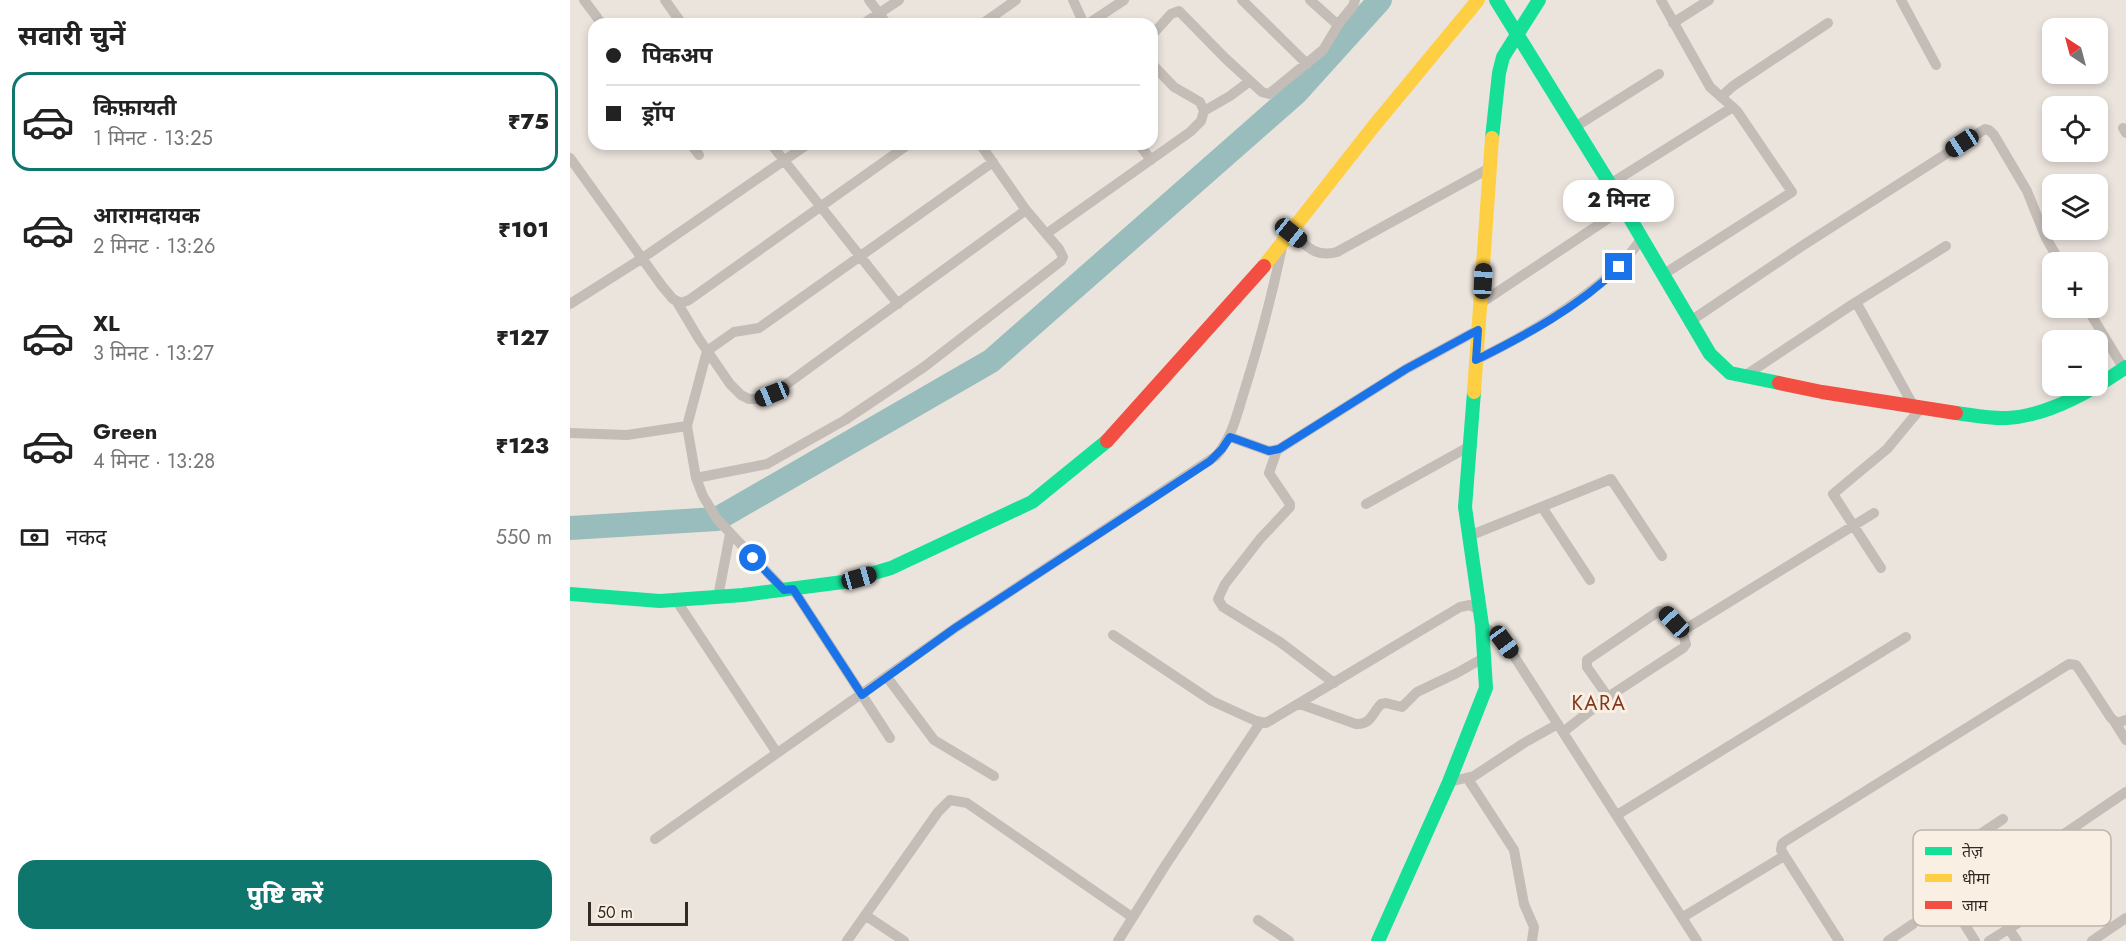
<!DOCTYPE html>
<html lang="hi">
<head>
<meta charset="utf-8">
<style>
	body { margin:0; font-family:Jost,"Noto Sans Devanagari",sans-serif; background:#f2f2f2; color:#222; height:100vh; display:flex; flex-direction:column; font-size:22px; white-space:nowrap }
	* { box-sizing:border-box; margin:0 }
	p { font-size:20px; color:#767676 }
	.icon { flex:none; width:33px; height:33px; fill:none; stroke:currentColor; stroke-width:2; stroke-linecap:round; stroke-linejoin:round }
	.map { position:relative; flex:1; overflow:hidden }
	.drawer { display:flex; flex-direction:column; background:#fff; width:570px }
	.drawer>* { flex:none }
	.guide { position:absolute; left:18px; top:18px; width:570px; height:132px; border-radius:18px; box-shadow:0 3px 9px #0003; display:grid; align-content:center; height:132px; padding:0 18px; background:#fff }
	.needle { width:39px; rotate:324deg }
	.buttons { position:absolute; left:1472px; top:18px; display:grid; gap:12px }
	.buttons a { display:grid; place-items:center; width:66px; height:66px; border-radius:12px; background:#fff; box-shadow:0 3px 9px #0003; font-size:30px }
	.scale { position:absolute; left:18px; bottom:15px; width:100px; box-sizing:border-box; padding-left:6px; border:3px solid #332a25; border-top:0; font-size:16px; line-height:21px; white-space:nowrap; color:#332a25; -webkit-text-stroke:4px #f9efe3; paint-order:stroke }
	.end { position:absolute; width:27px; height:27px; margin:-14px; border:8px solid #1a73e8; background:#fff; box-shadow:0 0 0 3px #fff }
	.from { border-radius:50% }
	.bubble { position:absolute; height:42px; border-radius:18px; background:#fff; box-shadow:0 3px 9px #0003; font-size:20px; font-weight:800; line-height:42px; text-align:center }
	.car { position:absolute; width:18px; height:36px; margin:-18px -9px; border-radius:8px; box-shadow:0 0 4px 2px #0007; background:linear-gradient(#222 24%,#8ab4d8 0 40%,#222 0 76%,#8ab4d8 0 86%,#222 0) }
	.guide b { display:flex; align-items:center; gap:21px; height:57px; font-size:22px }
	.guide b+b { border-top:2px solid #e0e0e0 }
	.guide i { width:15px; height:15px; background:#222 }
	ul { padding:0; list-style:none }
	li { display:flex; align-items:center; gap:18px; height:99px; margin:0 12px 9px; padding:0 6px; border:3px solid transparent; border-radius:18px }
	li div { flex:1 }
	li b { display:block; font-size:22px }
	li em { font-style:normal; font-weight:800 }
	li.on { border-color:#0f766e }
	li>.icon { width:54px; height:54px; stroke-width:1.5 }
	h2 { padding:0 18px; font-size:27px; line-height:72px }
	.pay { display:flex; align-items:center; gap:15px; height:66px; padding:0 18px; font-size:22px }
	.pay p { margin-inline-start:auto }
	.button { display:flex; gap:12px; margin-top:auto; padding:12px 18px }
	.button a { flex:1; height:69px; border-radius:18px; background:#0f766e; color:#fff; font-size:24px; font-weight:800; line-height:69px; text-align:center }
	main { display:flex; flex:1; min-height:0 }
	.map>svg:first-child { display:block }
	.lines { fill:none; stroke-linecap:round; stroke-linejoin:round }
	.river { stroke:#99bcbc; stroke-width:24 }
	.street { stroke:#c4bcb6; stroke-width:10 }
	.fast { stroke:#16e098; stroke-width:14 }
	.slow { stroke:#ffcf43; stroke-width:14 }
	.jam { stroke:#f24e42; stroke-width:14 }
	.route { stroke:#1a73e8; stroke-width:8 }
	.labels { text-anchor:middle; dominant-baseline:central; stroke-width:6; stroke-linejoin:round; paint-order:stroke }
	.quarter-label { font-size:20px; letter-spacing:1.5px; fill:#83371e; stroke:#f9efe3 }
	.key { fill:#f9efe3; stroke:#beb4aa; stroke-width:1.5 }
	.key-label { font-size:16px; fill:#332a25 }
</style>
</head>
<body>
<main>
<section class="drawer">
<h2>सवारी चुनें</h2>
<ul>
<li class="on"><svg class="icon" aria-label="car" viewBox="0 0 24 24"><path d="M5 17H2v-5l4-1 3-4h7l3 4 3 1v5h-3M9 17h6M6 11h13"/><circle cx="7" cy="17" r="2"/><circle cx="17" cy="17" r="2"/></svg><div><b>किफ़ायती</b><p>1 मिनट · 13:25</p></div><em>₹75</em></li>
<li><svg class="icon" aria-label="car" viewBox="0 0 24 24"><path d="M5 17H2v-5l4-1 3-4h7l3 4 3 1v5h-3M9 17h6M6 11h13"/><circle cx="7" cy="17" r="2"/><circle cx="17" cy="17" r="2"/></svg><div><b>आरामदायक</b><p>2 मिनट · 13:26</p></div><em>₹101</em></li>
<li><svg class="icon" aria-label="car" viewBox="0 0 24 24"><path d="M5 17H2v-5l4-1 3-4h7l3 4 3 1v5h-3M9 17h6M6 11h13"/><circle cx="7" cy="17" r="2"/><circle cx="17" cy="17" r="2"/></svg><div><b>XL</b><p>3 मिनट · 13:27</p></div><em>₹127</em></li>
<li><svg class="icon" aria-label="car" viewBox="0 0 24 24"><path d="M5 17H2v-5l4-1 3-4h7l3 4 3 1v5h-3M9 17h6M6 11h13"/><circle cx="7" cy="17" r="2"/><circle cx="17" cy="17" r="2"/></svg><div><b>Green</b><p>4 मिनट · 13:28</p></div><em>₹123</em></li>
</ul>
<div class="pay"><svg class="icon" aria-label="cash" viewBox="0 0 24 24"><path d="M3 7h18v10H3z"/><circle cx="12" cy="12" r="2"/></svg>नकद<p>550 m</p></div>
<div class="button"><a>पुष्टि करें</a></div>
</section>
<div class="map">
<svg width="1556" height="941" viewBox="0 0 1556 941">
	<rect width="100%" height="100%" fill="#ebe4dd"/>
	<g class="lines">
		<path class="river" d="M0,528l147,-9 274,-158 305,-268 84,-93"/>
		<path class="street" d="M14,0l18,24
			M95,0l17,24
			M299,0l18,24
			M503,0l11,24
			M672,0l65,64
			M740,0l28,25
			M1091,0l49,87 27,24 55,81 -128,82
			M1331,0l35,65
			M1103,23l36,-23
			M293,24l36,-24
			M412,24l34,-24
			M518,24l36,-24
			M582,35l19,-21 8,-3 46,47 37,34 7,2 54,-44 17,-28 13,-16 2,-6
			M1151,97l12,-11 95,-63
			M634,111l26,-15 20,-15
			M1005,127l84,-53
			M1553,128l3,5
			M121,144l8,11
			M201,144l127,160
			M569,144l12,16
			M0,158l92,128 11,13 8,4 8,-3 220,-156
			M1040,184l123,-77
			M721,233c16,13 24,25 46,19l151,-83
			M476,234l144,-102 11,-11 3,-10 -4,-9 -26,-15 -22,-23
			M107,302l22,37 31,45 11,11 8,4h10l13,-5 19,-13 235,-171
			M1286,302l58,105
			M911,303l143,-95
			M0,304l71,-45 167,-115
			M1517,308l37,61
			M1119,322l113,-76 183,-117 4,1 5,5 33,56 19,47 14,24
			M906,360c48,-24 96,-51 136,-87 12,-10 21,-23 30,-35
			M1173,377l110,-73 93,-58
			M0,433l57,2 60,-9
			M660,437l39,14 10,-2 127,-80 72,-39
			M707,450l-8,23 21,31v3l-30,32 -35,45 -7,15 5,8 57,35 54,41
			M126,478l71,-14 78,-44 79,-53 137,-106 2,-4 -4,-8 -33,-39 -46,-66
			M796,504l104,-58
			M972,507l48,73
			M899,536l142,-57 51,77
			M1311,568l-48,-74 54,-45 34,-41
			M223,589l97,149
			M214,590l-67,-71 -14,-23 -7,-18 -9,-52 20,-75 27,-19 25,-4 234,-166
			M148,597l12,-63
			M106,600l101,153
			M912,625l19,14 13,17 183,285
			M543,635l99,66 44,20 10,2 194,-116 10,-2 10,6
			M317,677l47,63 60,36
			M1038,697l-21,-30v-7l72,-49 5,1 19,20
			M730,704l56,20c15,1 16,-11 25,-20l5,-1 16,4 15,-15 40,-19 28,-16
			M1544,721l12,19
			M993,732l45,-35 75,-49 3,-4 -3,-10 1,-4 190,-117
			M898,779l46,71 10,54 10,23 -2,14
			M879,782l25,-6 50,-33 34,-19
			M1047,815l289,-178
			M85,839l300,-211 261,-172c16,-18 21,-42 28,-64 15,-48 28,-96 38,-145
			M1466,853l90,-61
			M295,915l39,26
			M1113,917l101,-61
			M688,920l31,21
			M1439,929l8,12
			M277,941l91,-129 12,-12 17,3 165,114
			M548,941l47,-75 95,-143
			M1269,941l-58,-91 1,-6 2,-2 285,-178 7,1 3,4 32,49 6,5 9,-3
			M1318,941l25,-17
			M1405,941l-46,-73 74,-49
			M1419,941l71,-44
			M1522,941l34,-23"/>
		<path class="fast" d="M926,0l112,181 102,173 20,19 49,10
			M922,138l7,-65 4,-16 36,-57
			M1386,413c16,2 35,6 51,5 42,-2 86,-28 119,-51
			M0,594l90,7 83,-6 100,-13 48,-14 141,-66 75,-61
			M808,941l71,-159 37,-94 -4,-63 -17,-118 9,-115"/>
		<path class="slow" d="M694,266l109,-139 105,-127
			M904,392l18,-254"/>
		<path class="jam" d="M1209,383l43,9 134,21
			M537,441l157,-175"/>
	</g>
	<g class="lines">
		<path class="route" d="M183,558l31,32 9,-1 69,106 93,-67 255,-167 12,-12 8,-12 39,14 10,-2 127,-80 72,-39 -2,30c50,-25 103,-53 143,-93"/>
	</g>
	<g class="labels">
		<g class="quarter-label">
			<text x="1029" y="703">KARA</text>
		</g>
	</g>
	<rect x="1343" y="830" width="198" height="96" rx="9" class="key"/>
	<rect x="1355" y="847" width="27" height="8" fill="#16e098"/>
	<rect x="1355" y="874" width="27" height="8" fill="#ffcf43"/>
	<rect x="1355" y="901" width="27" height="8" fill="#f24e42"/>
	<g class="key-label">
		<text x="1392" y="857">तेज़</text>
		<text x="1392" y="884">धीमा</text>
		<text x="1392" y="911">जाम</text>
	</g>
</svg>
<div class="buttons">
<a><svg class="needle" viewBox="-14 -14 28 28"><path d="M0-13l5 13h-10z" fill="#e53935"/><path d="M0 13l5-13h-10z" fill="#767676"/></svg></a>
<a><svg class="icon" aria-label="locate" viewBox="0 0 24 24"><circle cx="12" cy="12" r="6"/><path d="M12 2v4M12 18v4M2 12h4M18 12h4"/></svg></a>
<a><svg class="icon" aria-label="layers" viewBox="0 0 24 24"><path d="M12 4l9 5-9 5-9-5zM3 14l9 5 9-5"/></svg></a>
<a>+</a>
<a>−</a>
</div>
<div class="scale">50 m</div>
<i class="end from" style="left:183px;top:558px"></i>
<i class="end" style="left:1049px;top:267px"></i>
<div class="bubble" style="left:993px;top:180px;width:111px">2 मिनट</div>
<i class="car" style="left:1392px;top:143px;rotate:237deg"></i>
<i class="car" style="left:721px;top:233px;rotate:129deg"></i>
<i class="car" style="left:913px;top:281px;rotate:3deg"></i>
<i class="car" style="left:202px;top:394px;rotate:248deg"></i>
<i class="car" style="left:289px;top:578px;rotate:74deg"></i>
<i class="car" style="left:1104px;top:622px;rotate:317deg"></i>
<i class="car" style="left:934px;top:642px;rotate:144deg"></i>
<div class="guide">
<b><i class="from"></i>पिकअप</b>
<b><i></i>ड्रॉप</b>
</div>
</div>
</main>
</body>
</html>
